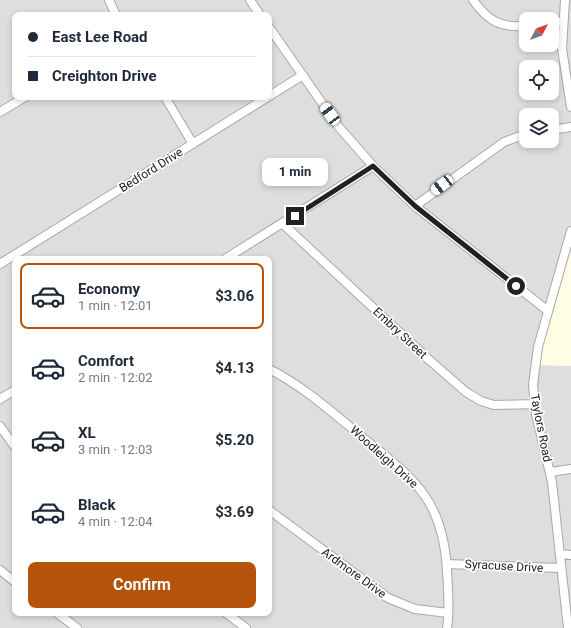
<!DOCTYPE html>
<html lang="en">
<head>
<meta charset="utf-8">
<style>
	body { margin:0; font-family:Roboto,sans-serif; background:#f2f2f3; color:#1f2937; height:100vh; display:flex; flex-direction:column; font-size:15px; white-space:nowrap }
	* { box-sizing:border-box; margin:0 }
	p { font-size:13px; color:#747a83 }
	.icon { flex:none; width:22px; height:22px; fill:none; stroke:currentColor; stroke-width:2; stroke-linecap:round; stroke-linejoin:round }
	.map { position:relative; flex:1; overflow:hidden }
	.sheet { position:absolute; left:12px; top:256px; width:260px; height:360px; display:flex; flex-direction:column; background:#fff; border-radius:8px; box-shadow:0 2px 6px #0003 }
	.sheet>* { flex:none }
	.guide { position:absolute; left:12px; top:12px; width:260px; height:88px; border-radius:8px; box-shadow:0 2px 6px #0003; display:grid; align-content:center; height:88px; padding:0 16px; background:#fff }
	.needle { width:26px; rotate:49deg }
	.fabs { position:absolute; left:519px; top:12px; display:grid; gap:8px }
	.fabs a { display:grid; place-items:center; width:40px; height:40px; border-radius:8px; background:#fff; box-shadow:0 2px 6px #0003; font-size:20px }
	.end { position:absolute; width:18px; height:18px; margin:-9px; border:5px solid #212121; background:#fff; box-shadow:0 0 0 2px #fff }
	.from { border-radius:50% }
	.bubble { position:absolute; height:28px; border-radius:8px; background:#fff; box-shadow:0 2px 6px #0003; font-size:13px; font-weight:700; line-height:28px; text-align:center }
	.car { position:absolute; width:12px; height:24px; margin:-12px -6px; border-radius:5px; box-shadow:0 0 3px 1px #0007; background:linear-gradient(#fff 24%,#345 0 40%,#fff 0 76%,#345 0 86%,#fff 0) }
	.guide b { display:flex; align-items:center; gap:14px; height:38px; font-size:15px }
	.guide b+b { border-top:1px solid #e0e1e3 }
	.guide i { width:10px; height:10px; background:#1f2937 }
	ul { padding:7px 0 0; list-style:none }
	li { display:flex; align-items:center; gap:12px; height:66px; margin:0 8px 6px; padding:0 8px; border:2px solid transparent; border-radius:8px }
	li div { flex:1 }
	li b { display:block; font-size:15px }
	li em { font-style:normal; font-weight:700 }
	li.selected { border-color:#b45309 }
	li>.icon { width:36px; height:36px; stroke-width:1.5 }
	.button { display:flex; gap:8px; margin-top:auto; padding:8px 16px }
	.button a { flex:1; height:46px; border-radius:8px; background:#b45309; color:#fff; font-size:16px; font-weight:700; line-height:46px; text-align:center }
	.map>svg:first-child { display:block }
	.residential { fill:#dfdede; fill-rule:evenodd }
	.education { fill:#fffde4 }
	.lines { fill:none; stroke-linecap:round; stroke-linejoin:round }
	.minor-casing { stroke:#a8a8a8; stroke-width:10 }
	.minor { stroke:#fff; stroke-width:8 }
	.route { stroke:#212121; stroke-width:5 }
	.labels { text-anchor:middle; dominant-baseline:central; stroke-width:3.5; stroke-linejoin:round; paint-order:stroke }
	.street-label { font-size:12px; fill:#212121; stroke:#fff }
</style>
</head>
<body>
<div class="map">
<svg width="571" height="628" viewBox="0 0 571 628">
	<rect width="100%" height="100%" fill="#f2eee8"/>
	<path class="residential" d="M0,0h571v247l-37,118 37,1v262h-571zM15,15h254v82h-254zM526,19h26v26h-26zM526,67h26v26h-26zM526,115h26v26h-26zM15,259h254v354h-254z"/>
	<path class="education" d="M571,247v119l-37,-1z"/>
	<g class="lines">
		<defs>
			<path id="minor" d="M109,0l7,15
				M250,0l10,15
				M473,0c15,21 27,28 53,26
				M565,0l-3,49 9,58
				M552,23l10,-2
				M269,27l69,99 35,40 42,40 133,105
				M165,97l28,47
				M0,112l25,-15
				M552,130l19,-3
				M415,206l89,-64 22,-8
				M282,223l145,135 39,34 15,9 13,4 41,-1
				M225,259l148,-93
				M0,264l303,-189
				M269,369c32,16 58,39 86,62 54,45 88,63 92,140 1,19 3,38 0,57
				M0,399l15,-9
				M0,426l15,21
				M550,472l21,-3
				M269,510l119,88 27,11 33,4
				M560,554l11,1
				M447,564l114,4
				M0,570l15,12
				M57,613l20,15
				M226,613l20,15
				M568,628l-16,-146 -16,-68 -3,-29 5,-38 33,-116"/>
		</defs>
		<use href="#minor" class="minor-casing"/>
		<use href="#minor" class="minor"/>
	</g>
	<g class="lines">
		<path class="route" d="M295,216l78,-50 42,40 101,80"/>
	</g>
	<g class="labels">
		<g class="street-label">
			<text transform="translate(151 170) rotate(-32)">Bedford Drive</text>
			<text transform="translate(400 333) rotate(43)">Embry Street</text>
			<text transform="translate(541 428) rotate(79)">Taylors Road</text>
			<text transform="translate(384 457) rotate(42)">Woodleigh Drive</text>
			<text transform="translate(504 566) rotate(3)">Syracuse Drive</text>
			<text transform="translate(354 573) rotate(36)">Ardmore Drive</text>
		</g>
	</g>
</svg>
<div class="fabs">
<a><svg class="needle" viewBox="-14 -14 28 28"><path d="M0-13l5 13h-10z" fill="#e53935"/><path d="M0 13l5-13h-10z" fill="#747a83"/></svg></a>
<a><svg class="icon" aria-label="locate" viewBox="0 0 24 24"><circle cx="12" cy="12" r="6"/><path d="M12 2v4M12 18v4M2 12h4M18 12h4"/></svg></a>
<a><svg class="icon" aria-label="layers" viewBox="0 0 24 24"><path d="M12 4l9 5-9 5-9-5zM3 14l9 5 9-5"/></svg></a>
</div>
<i class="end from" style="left:516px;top:286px"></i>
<i class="end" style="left:295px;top:216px"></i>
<div class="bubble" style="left:262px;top:158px;width:66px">1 min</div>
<i class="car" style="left:330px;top:114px;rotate:324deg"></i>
<i class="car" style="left:442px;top:185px;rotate:233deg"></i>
<div class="guide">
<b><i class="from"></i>East Lee Road</b>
<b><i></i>Creighton Drive</b>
</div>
<section class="sheet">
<ul>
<li class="selected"><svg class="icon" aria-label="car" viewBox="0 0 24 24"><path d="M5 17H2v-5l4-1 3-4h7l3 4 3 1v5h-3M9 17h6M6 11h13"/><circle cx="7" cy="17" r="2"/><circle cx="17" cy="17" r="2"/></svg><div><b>Economy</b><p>1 min · 12:01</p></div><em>$3.06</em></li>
<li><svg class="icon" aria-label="car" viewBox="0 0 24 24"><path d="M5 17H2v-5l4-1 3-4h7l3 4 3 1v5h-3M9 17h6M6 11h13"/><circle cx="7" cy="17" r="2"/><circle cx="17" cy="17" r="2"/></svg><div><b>Comfort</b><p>2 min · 12:02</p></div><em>$4.13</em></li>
<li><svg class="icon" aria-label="car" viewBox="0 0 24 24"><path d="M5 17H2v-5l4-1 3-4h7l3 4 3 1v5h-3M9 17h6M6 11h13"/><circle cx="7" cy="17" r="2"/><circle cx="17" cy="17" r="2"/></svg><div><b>XL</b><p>3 min · 12:03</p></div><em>$5.20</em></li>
<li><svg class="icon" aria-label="car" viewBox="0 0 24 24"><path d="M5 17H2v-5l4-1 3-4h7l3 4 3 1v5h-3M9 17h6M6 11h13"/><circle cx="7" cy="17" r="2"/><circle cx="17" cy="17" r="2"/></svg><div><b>Black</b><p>4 min · 12:04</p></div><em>$3.69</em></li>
</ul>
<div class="button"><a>Confirm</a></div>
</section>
</div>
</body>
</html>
